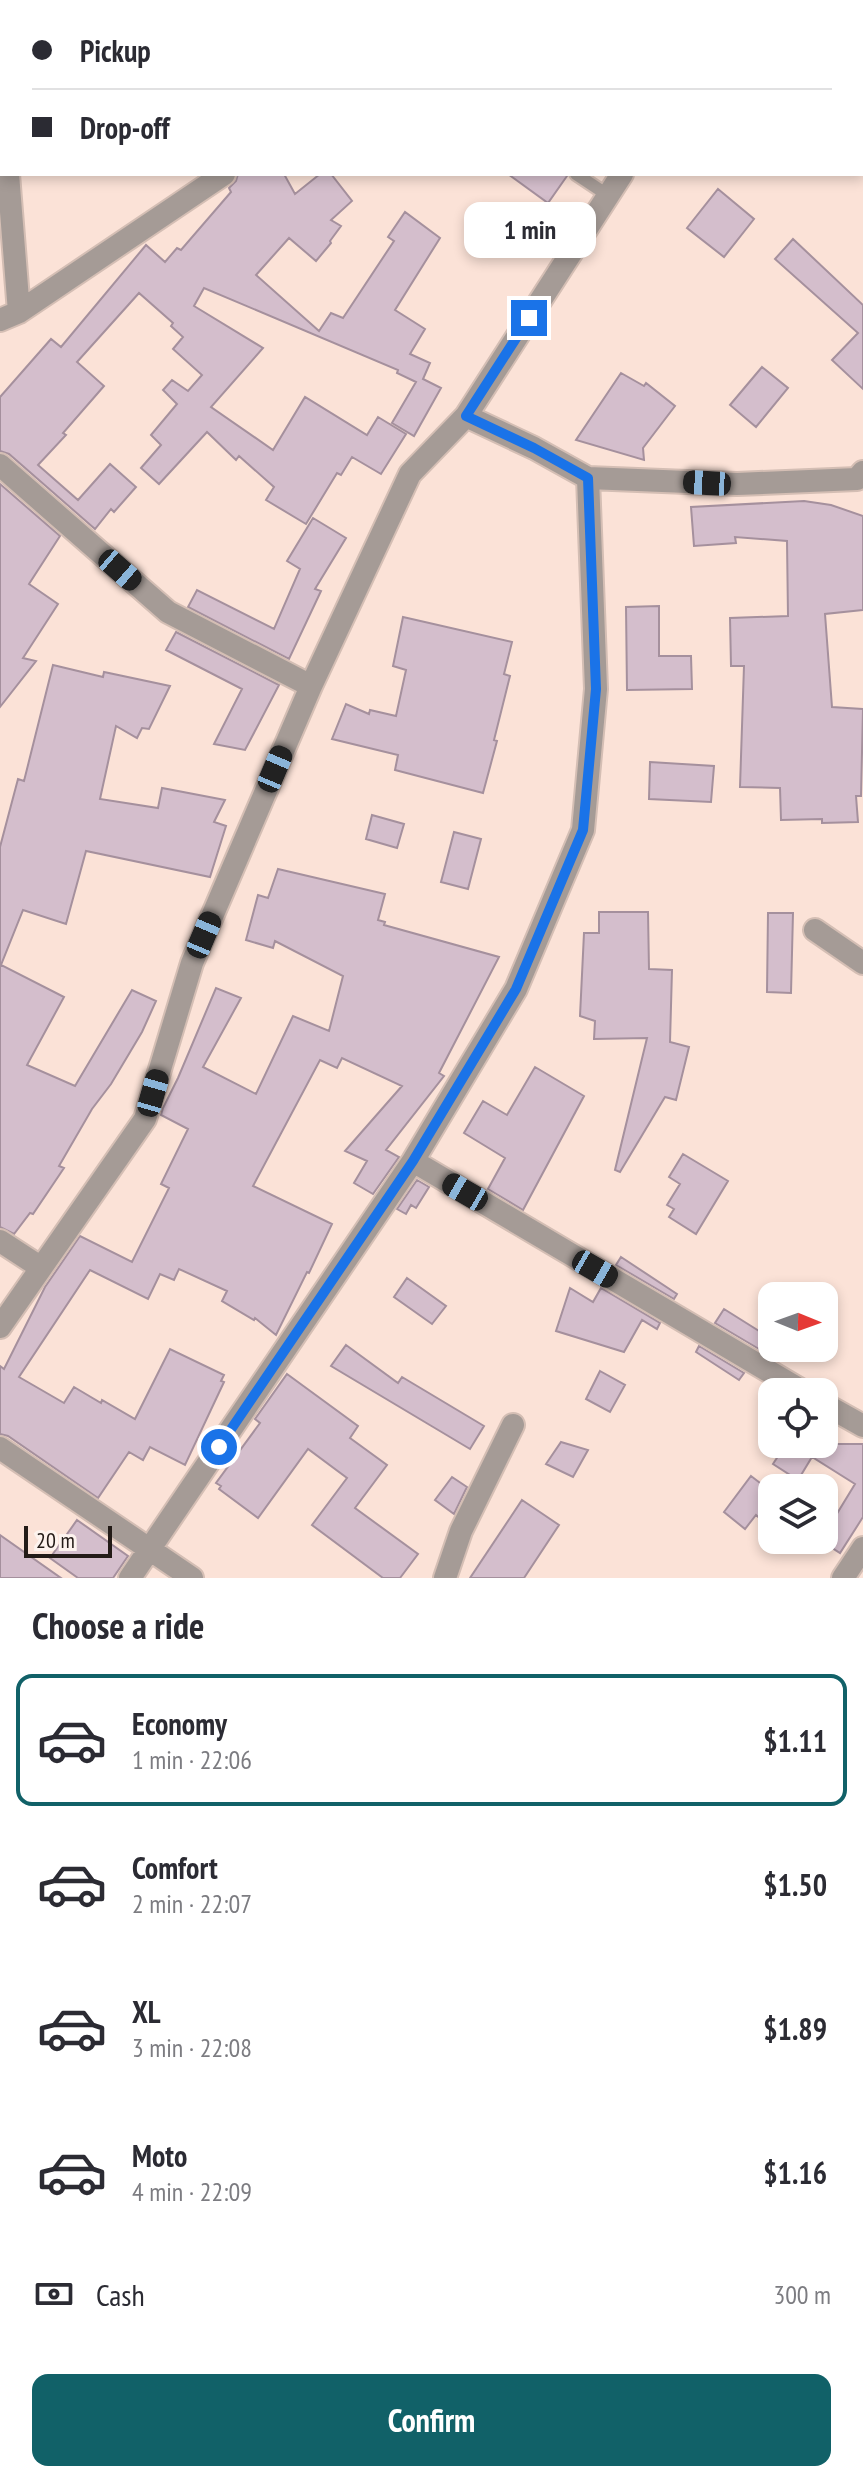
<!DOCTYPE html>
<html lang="en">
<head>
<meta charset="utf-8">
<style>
	body { margin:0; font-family:"PT Sans Narrow",sans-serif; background:#f7f7f7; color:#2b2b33; height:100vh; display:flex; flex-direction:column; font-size:30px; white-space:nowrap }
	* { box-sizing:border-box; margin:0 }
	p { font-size:26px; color:#7c7c81 }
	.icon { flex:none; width:44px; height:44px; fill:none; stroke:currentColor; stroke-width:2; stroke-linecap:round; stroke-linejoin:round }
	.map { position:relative; height:1578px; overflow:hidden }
	.side { display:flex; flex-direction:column; background:#fff; flex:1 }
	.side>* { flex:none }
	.top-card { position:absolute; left:0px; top:0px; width:864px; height:176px; box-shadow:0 4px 12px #0003; display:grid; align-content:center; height:176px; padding:0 32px; background:#fff }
	.needle { width:52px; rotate:91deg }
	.tools { position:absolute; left:758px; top:1282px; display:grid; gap:16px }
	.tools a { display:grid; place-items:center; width:80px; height:80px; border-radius:16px; background:#fff; box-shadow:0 4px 12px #0003; font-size:40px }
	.scale { position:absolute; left:24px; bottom:20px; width:88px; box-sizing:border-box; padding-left:8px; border:4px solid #231b17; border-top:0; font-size:22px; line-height:28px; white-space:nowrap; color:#231b17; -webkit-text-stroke:6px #fdf3ee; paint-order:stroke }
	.end { position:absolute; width:36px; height:36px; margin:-18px; border:10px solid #1a73e8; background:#fff; box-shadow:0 0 0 4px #fff }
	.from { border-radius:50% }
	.bubble { position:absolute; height:56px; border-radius:16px; background:#fff; box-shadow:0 4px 12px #0003; font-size:26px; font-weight:800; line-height:56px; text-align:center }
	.car { position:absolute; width:24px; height:48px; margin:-24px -12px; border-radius:10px; box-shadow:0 0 6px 2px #0007; background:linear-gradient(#222 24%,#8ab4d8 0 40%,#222 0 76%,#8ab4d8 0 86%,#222 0) }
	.top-card b { display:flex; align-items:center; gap:28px; height:76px; font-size:30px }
	.top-card b+b { border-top:2px solid #e1e1e2 }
	.top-card i { width:20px; height:20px; background:#2b2b33 }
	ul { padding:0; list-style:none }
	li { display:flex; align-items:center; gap:24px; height:132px; margin:0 16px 12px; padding:0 16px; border:4px solid transparent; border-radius:16px }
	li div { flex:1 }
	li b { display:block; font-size:30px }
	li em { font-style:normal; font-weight:800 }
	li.active { border-color:#116168 }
	li>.icon { width:72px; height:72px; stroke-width:1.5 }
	h2 { padding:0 32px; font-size:36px; line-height:96px }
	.pay { display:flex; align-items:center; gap:20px; height:88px; padding:0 32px; font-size:30px }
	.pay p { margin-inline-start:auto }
	.button { display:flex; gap:16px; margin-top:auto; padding:16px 32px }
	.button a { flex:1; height:92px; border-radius:16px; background:#116168; color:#fff; font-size:32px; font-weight:800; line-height:92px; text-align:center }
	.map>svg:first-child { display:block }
	.building { fill:#d4becc; stroke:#a5909d; stroke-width:2 }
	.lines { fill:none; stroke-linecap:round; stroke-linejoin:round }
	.service-casing { stroke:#d4beb4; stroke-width:16 }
	.minor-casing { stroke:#d4beb4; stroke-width:26 }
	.service { stroke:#a59b96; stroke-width:12 }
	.minor { stroke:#a59b96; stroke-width:22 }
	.route { stroke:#1a73e8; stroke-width:10 }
</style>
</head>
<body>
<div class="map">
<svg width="863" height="1578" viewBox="0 0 863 1578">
	<rect width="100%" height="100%" fill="#fbe2d7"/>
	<path class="building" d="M238,174h46l11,20 25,-20h11l21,27 -21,19 10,6 -11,15 1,2 -15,18 -27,-23 -33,37 63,56 12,-18 12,5 51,-77 -6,-4 17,-25 35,26 -45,72 30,19 -15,25 20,9 -7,16 18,9 -27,48 -22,-13 24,-41 -19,-9 1,-3 -194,-82 -10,18 69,42 -52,59 62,43 32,-53 62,38 11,-18 28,17 -25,40 -29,-17 -11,18 -4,-2 -31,51 -40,-24 8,-13 -35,-31 -3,4 -29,-28 -48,52 -18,-16 20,-23 -10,-10 26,-31 -14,-14 9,-10 16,11 14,-16 -29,-26 10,-12 -12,-11 2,-3 -34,-30 -62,69 27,24 -41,47 3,2 -28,30 40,35 32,-36 26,23 -22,25 -3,-3 -16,20 -86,-75 -9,-3v-54l51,-58 10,8 85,-102 19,17 12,-14 4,2 50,-58 -2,-4 7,-7z
		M508,174h59v2l-19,27z
		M718,189l36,30 -30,38 -37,-29z
		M793,239l70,66v84l-31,-29 26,-27 -83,-74z
		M762,367l26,21 -32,39 -26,-22z
		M621,373l23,13 2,-3 29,23 -32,42 1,12 -68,-20z
		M0,484l60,52 -31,48 29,20 -35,54 13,3 -36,46z
		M804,501l27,4 32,11v94l-38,4 7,93 31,2 -2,87h-5l2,26 -36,1v-4l-41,1 -1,-32 -40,-1 4,-121h-13l-1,-48 58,-2 -1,-75 -52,-4 1,6 -42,3 -3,-39z
		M313,518l33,20 -31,51 6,2 -32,68 -101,-52 9,-17 77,39 26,-60 -13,-8z
		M659,606v50h32l1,33 -65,1 -1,-83z
		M403,617l109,25 -8,32 6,2 -16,64 3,1 -14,52 -88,-23 3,-15 -66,-16 14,-35 23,10 1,-4 26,6 10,-46 -13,-4z
		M176,632l103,53 -34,65 -31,-6 28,-55 -76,-39z
		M53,665l50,12 1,-5 66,14 -21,43 -7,-1 -5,10 -21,-12 -16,73 58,9 4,-20 63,12 -11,22 12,4 -16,51 -124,-26 -20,73 -43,-14 -22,55 63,32 -37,68 48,21 57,-96 24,11 -14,31 -31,52 -19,25 -33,57 5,2 -31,46 -3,-1 -16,21 -14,-7v-380l18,-68 6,2z
		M650,762l64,4 -3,36 -62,-3z
		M372,815l32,9 -7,24 -31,-9z
		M454,832l27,7 -13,50 -27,-7z
		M278,869l107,25 -7,26 7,2 -1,3 115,32 -60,116 5,3 -58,74 13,7 -26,37 -19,-11 13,-22 -22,-10 57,-65 -60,-28 -5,10 -17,-8 -67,126 79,38 -23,49 -2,-1 -31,63 -21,-17 -1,2 -32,-19 5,-10 -48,-22 -5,11 -14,-6 -12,25 -58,-29 -71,107 45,26 10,-16 27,16 1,-3 33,19 35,-70 54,26 -3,6 3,1 -39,83 -35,-18 -7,13 -14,-8 -31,46 -90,-62 -8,-2v-68l4,3 41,-82 35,-51 52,26 37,-74 -8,-4 27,-55 -27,-14 2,-7 15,-30 38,-90 25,10 -38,69 53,27 37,-78 36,15 14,-55 -68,-35 -2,7 -27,-8 12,-45 10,3z
		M599,912h49l1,57 23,1 -2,72 19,5 -13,53 -11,-3 -45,75 -5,-2 32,-132 -53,1 1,-18 -15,-5 4,-83h15z
		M768,913h25l-2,80 -24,-1z
		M535,1067l49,29 -61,114 -35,-21 17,-31 -41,-25 19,-32 24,14z
		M683,1154l45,27 -32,53 -27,-17 5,-8 -7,-4 13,-21 -11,-7z
		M417,1180l12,7 -13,21 -5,-3 -5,9 -9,-5z
		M621,1257l56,37 -3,5 -58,-34z
		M407,1278l39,28 -14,18 -38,-27z
		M570,1288l23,14 8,-14 59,35 -3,6 -15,-9 -18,32 -68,-21z
		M724,1309l43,27 -8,13 -44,-26z
		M346,1345l52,38 4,-6 82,49 -14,23 -139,-83z
		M699,1346l45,27 -5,7 -43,-28z
		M600,1371l25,14 -15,27 -24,-13z
		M287,1374l71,52 -8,12 37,27 -32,43 63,46 -18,24h-17l-71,-53 35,-47 -39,-29 -50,69 -39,-29 2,-3 -5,-3 44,-60 -5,-4z
		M561,1442l27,8 -15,27 -27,-13z
		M786,1444h77v73l-23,36 -20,-13h4v-5l31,-51 -43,-27 -14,23 -25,-16z
		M751,1476l21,16v37l-16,-14 -11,14 -21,-17z
		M452,1477l15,10 -13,27 -19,-14z
		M522,1500l37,25 -35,53h-54z
		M77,1520l51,36 -15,22h-35l-28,-20z
		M0,1535l61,43h-61z"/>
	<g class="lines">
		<defs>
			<path id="service" d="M576,174l33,22"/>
			<path id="minor" d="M52,2l1,-2
				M499,2l2,-2
				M727,2l1,-2
				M0,117h2
				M8,174l11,138
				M0,320l19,-8 205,-138
				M466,416l68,32 54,30 149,6 120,-5 6,-7
				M0,465l168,147 143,74
				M815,930l48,33
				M413,1161l391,231
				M0,1241l40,26
				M0,1327l145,-208 47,-156 119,-277 99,-212 56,-58 156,-242
				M824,1404l39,22
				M0,1448l192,130
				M130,1578l283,-417 103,-172 67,-159 13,-141 -8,-211
				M445,1578l16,-47 52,-106
				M843,1578l20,-30"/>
		</defs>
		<use href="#service" class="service-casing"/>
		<use href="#minor" class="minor-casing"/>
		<use href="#service" class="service"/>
		<use href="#minor" class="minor"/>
	</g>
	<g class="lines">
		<path class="route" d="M219,1447l194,-286 103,-172 67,-159 13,-141 -8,-211 -54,-30 -68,-32 63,-98"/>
	</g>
</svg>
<div class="tools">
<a><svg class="needle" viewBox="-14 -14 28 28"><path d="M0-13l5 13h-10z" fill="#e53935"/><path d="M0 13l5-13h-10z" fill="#7c7c81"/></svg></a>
<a><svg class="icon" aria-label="locate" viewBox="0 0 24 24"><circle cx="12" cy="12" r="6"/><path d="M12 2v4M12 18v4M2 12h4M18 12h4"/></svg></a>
<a><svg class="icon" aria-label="layers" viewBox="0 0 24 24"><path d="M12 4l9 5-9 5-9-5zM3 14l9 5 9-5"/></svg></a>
</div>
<div class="scale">20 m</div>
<i class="end from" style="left:219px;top:1447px"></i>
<i class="end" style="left:529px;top:318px"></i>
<div class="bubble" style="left:464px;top:202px;width:132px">1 min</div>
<i class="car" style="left:707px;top:483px;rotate:273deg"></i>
<i class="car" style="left:120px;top:570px;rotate:131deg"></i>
<i class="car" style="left:275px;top:769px;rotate:23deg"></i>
<i class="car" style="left:204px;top:935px;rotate:23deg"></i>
<i class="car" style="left:153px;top:1093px;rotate:16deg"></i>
<i class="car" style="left:465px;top:1192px;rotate:300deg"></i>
<i class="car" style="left:595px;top:1269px;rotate:120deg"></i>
<div class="top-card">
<b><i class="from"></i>Pickup</b>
<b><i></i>Drop-off</b>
</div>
</div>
<section class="side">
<h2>Choose a ride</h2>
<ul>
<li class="active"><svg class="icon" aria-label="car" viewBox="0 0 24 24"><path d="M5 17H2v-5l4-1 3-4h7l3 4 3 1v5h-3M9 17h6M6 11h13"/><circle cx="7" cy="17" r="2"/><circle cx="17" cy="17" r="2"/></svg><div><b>Economy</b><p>1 min · 22:06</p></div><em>$1.11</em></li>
<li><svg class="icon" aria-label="car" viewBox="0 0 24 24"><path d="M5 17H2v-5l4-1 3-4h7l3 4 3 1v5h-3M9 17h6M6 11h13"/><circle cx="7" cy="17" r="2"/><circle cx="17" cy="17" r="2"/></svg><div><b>Comfort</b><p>2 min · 22:07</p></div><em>$1.50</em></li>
<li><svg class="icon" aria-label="car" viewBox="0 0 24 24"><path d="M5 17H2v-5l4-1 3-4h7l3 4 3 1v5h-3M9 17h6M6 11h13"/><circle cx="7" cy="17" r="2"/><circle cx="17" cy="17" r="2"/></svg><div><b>XL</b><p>3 min · 22:08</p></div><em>$1.89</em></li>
<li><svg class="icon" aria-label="car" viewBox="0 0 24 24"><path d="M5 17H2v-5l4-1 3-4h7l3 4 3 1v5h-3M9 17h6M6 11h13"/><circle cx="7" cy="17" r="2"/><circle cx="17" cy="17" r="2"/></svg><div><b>Moto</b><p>4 min · 22:09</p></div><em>$1.16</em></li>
</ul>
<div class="pay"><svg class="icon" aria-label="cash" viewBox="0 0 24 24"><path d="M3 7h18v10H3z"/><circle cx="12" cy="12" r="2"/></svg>Cash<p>300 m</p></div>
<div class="button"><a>Confirm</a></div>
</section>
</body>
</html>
